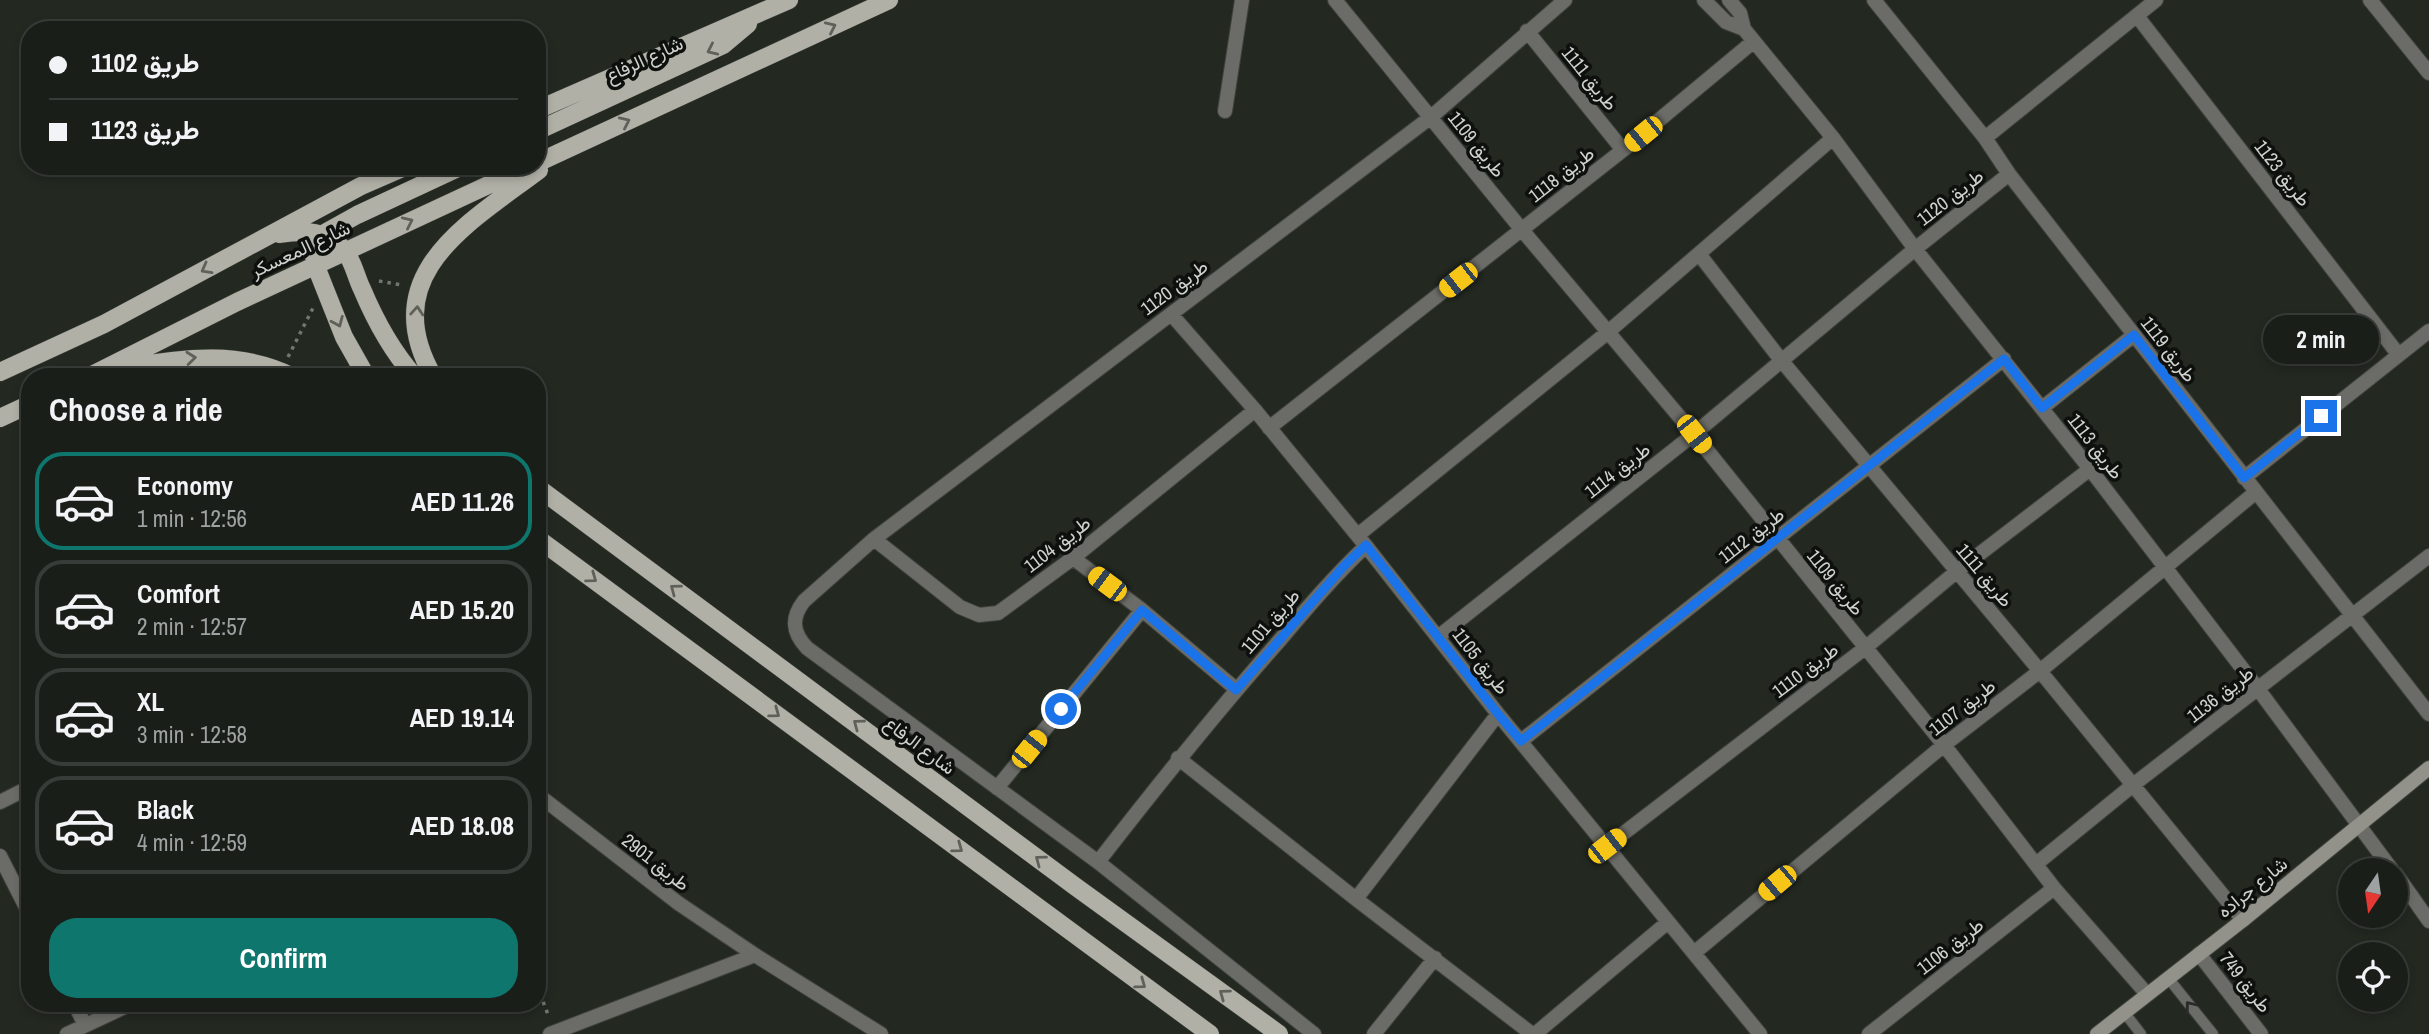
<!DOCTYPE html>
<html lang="en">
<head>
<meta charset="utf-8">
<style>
	body { margin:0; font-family:"Archivo Narrow",Vazirmatn,sans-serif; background:#232722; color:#f1f3f6; height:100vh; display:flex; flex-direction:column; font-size:26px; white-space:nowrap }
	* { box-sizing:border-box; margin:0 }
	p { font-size:23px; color:#9fa2a2 }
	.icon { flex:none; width:38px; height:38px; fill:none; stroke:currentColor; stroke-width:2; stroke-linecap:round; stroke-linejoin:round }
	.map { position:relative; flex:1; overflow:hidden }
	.side { position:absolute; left:21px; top:368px; width:525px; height:644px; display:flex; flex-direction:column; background:#1a1e19; border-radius:28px; box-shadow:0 4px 10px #0003,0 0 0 2px #383c38 }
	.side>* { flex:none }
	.banner { position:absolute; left:21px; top:21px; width:525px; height:154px; border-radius:28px; box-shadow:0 4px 10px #0003,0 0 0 2px #383c38; display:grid; align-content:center; height:154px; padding:0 28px; background:#1a1e19 }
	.needle { width:46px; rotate:193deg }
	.tools { position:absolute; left:2338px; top:858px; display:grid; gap:14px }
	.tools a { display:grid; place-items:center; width:70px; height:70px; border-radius:50%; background:#1a1e19; box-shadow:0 4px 10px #0003,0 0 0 2px #383c38; font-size:35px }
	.end { position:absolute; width:32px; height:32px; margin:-16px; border:9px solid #1a73e8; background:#fff; box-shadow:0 0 0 4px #fff }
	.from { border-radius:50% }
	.bubble { position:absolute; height:49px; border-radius:24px; background:#1a1e19; box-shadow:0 4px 10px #0003,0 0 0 2px #383c38; font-size:23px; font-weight:800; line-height:49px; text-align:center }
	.car { position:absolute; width:21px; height:42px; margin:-21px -10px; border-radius:9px; box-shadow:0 0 5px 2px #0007; background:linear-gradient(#f5c518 24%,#345 0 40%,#f5c518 0 76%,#345 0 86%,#f5c518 0) }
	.banner b { display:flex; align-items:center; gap:24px; height:66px; font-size:26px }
	.banner b+b { border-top:2px solid #383c38 }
	.banner i { width:18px; height:18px; background:#f1f3f6 }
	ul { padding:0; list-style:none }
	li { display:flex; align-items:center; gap:21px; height:98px; margin:0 14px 10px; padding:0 14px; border:4px solid #383c38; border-radius:28px }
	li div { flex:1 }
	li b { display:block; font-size:26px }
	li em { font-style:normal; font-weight:800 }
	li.on { border-color:#0f766e }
	li>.icon { width:63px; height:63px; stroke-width:1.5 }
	h2 { padding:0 28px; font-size:32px; line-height:84px }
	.cta { display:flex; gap:14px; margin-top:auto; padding:14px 28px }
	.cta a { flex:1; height:80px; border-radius:28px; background:#0f766e; color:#fff; font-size:28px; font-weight:800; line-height:80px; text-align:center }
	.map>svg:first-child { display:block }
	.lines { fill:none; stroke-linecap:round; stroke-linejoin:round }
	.lane-casing { stroke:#3f433d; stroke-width:12 }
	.street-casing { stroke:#3f433d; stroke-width:16 }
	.secondary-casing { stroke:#3f433d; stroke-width:16 }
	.primary-casing { stroke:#3f433d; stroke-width:19 }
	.path { stroke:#727670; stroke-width:3.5; stroke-dasharray:3.5 5; stroke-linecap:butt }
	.lane { stroke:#6b6b67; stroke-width:10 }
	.street { stroke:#6b6b67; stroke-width:14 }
	.secondary { stroke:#92928b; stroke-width:14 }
	.primary { stroke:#b0b0a7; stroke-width:18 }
	.oneway { stroke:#5f605a }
	.oneway2 { stroke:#2a2b28 }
	.route { stroke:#1a73e8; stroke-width:9 }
	.labels { text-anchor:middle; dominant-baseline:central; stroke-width:7; stroke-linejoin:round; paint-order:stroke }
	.street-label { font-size:19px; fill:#cfd2cd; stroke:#0e100d }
</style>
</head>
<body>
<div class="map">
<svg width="2429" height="1034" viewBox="0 0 2429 1034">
	<rect width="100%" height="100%" fill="#232821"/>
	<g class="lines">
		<defs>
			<path id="lane" d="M2168,978l45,56
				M2124,1012l17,22"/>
			<path id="street" d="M1335,0l187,230 172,204 250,311 110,143 93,106
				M1704,0l22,22 18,7
				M1729,0l11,13 4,16 89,109 82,111 175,220 168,220 134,181
				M1874,0l111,138 24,36 420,540
				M2370,0l59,73
				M2137,16l261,338
				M1527,31l96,119
				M1225,111l17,-111
				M1985,138l171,-138
				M1699,254l82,106 259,311 203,249
				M1171,314l84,96 111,136 132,168 262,320
				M2042,408l92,-73
				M1269,428l354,-278 131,-109
				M2244,478l185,-147
				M1358,535l250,-203 225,-194
				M874,539l86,68 19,8 19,-2 75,-55 182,-148
				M1073,558l69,52 94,79
				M1438,637l256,-203 221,-185 94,-75
				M1521,741l483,-382
				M1178,758l178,141 176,135
				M997,788l145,-178
				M537,794l141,109 77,52 126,79
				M0,802l30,-15
				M1607,846l258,-198 91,-76 134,-103
				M0,856l30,59
				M1098,862c59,-76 118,-150 182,-222 28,-33 55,-65 86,-94
				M2036,864l97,-79 296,-229
				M2396,874l33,47
				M1356,899l142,-185
				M1694,953l250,-208 96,-74 216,-179
				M2199,954l62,80
				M74,1003l11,22
				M67,1034l66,-31
				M550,1034l205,-79
				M1314,1034l-216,-172 -291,-214c-15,-16 -16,-30 -3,-47l70,-62 557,-422 134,-117
				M1374,1034l61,-76
				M1535,1034l133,-112
				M1869,1034l185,-146"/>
			<path id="secondary" d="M2097,1034l146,-114 186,-152"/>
			<path id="primary" d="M537,110l252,-110
				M537,131l186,-86 25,-21
				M537,163l352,-163
				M280,234c22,-4 48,-4 64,16 9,10 12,27 18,39 13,31 30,62 52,87
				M116,369c61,-9 118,-21 175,7
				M0,372l104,-48 257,-138 46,-20
				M90,376l147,-74 292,-136
				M366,376l-22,-39 -29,-73 -1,-12 7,-17 36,-20 105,-49
				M433,376c-58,-102 36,-153 106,-206
				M0,418l30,-14
				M537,487l539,400 203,147
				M537,538l673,496"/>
		</defs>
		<use href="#lane" class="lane-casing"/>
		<use href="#street" class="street-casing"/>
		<use href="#secondary" class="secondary-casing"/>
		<use href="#primary" class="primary-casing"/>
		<path class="path" d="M379,281l23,4
			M288,357l25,-49
			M537,986l12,31"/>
		<use href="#lane" class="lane"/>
		<use href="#street" class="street"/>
		<use href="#secondary" class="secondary"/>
		<use href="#primary" class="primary"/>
	</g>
	<defs><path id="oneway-chevron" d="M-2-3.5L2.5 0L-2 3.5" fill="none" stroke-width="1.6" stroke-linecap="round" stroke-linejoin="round" transform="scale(1.75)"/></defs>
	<g class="oneway">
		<use href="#oneway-chevron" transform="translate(831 27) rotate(-25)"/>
		<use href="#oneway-chevron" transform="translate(712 50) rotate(155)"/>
		<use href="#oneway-chevron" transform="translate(625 122) rotate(-25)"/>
		<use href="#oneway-chevron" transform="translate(408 222) rotate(-25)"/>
		<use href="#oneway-chevron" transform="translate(206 269) rotate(151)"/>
		<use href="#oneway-chevron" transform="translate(417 311) rotate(-86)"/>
		<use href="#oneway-chevron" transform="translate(338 322) rotate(67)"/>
		<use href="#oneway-chevron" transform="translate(191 358) rotate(-6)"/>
		<use href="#oneway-chevron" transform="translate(592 578) rotate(36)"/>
		<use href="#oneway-chevron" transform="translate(675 589) rotate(-143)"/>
		<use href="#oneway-chevron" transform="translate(775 713) rotate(36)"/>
		<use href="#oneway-chevron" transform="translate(858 724) rotate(-143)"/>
		<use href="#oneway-chevron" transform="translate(958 848) rotate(36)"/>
		<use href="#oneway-chevron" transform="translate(1040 860) rotate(-143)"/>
		<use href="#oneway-chevron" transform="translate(1141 984) rotate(36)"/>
		<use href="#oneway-chevron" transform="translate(1224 994) rotate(-144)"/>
	</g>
	<use class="oneway2" href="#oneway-chevron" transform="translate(2190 1006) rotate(-128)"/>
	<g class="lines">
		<path class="route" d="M1061,709l81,-99 94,80 108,-124 22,-21 132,169 23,27 483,-382 38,49 92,-73 110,143 77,-62"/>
	</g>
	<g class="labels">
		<g class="street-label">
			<text transform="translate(644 59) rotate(-25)">شارع الرفاع</text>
			<text transform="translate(1590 78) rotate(51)">طريق 1111</text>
			<text transform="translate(1477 144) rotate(51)">طريق 1109</text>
			<text transform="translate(2283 173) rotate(52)">طريق 1123</text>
			<text transform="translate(1561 174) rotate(-38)">طريق 1118</text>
			<text transform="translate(1950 197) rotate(-38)">طريق 1120</text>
			<text transform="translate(300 249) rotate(-25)">شارع المعسكر</text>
			<text transform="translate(1174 287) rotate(-37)">طريق 1120</text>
			<text transform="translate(2169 349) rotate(52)">طريق 1119</text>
			<text transform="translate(2096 446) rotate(52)">طريق 1113</text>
			<text transform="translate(1617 470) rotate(-38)">طريق 1114</text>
			<text transform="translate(1751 535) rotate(-38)">طريق 1112</text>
			<text transform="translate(1057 544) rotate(-38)">طريق 1104</text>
			<text transform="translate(1985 575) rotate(50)">طريق 1111</text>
			<text transform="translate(1836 582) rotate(51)">طريق 1109</text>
			<text transform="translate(1270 621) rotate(-49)">طريق 1101</text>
			<text transform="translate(1481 661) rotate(52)">طريق 1105</text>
			<text transform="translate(1805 670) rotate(-37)">طريق 1110</text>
			<text transform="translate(2220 694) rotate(-38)">طريق 1136</text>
			<text transform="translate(1962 707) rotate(-38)">طريق 1107</text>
			<text transform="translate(920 745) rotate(37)">شارع الرفاع</text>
			<text transform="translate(656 862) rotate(38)">طريق 2901</text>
			<text transform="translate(2252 887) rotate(-39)">شارع جراده</text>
			<text transform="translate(1950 946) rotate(-38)">طريق 1106</text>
			<text transform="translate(2246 982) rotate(52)">طريق 749</text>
		</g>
	</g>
</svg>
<div class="tools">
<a><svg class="needle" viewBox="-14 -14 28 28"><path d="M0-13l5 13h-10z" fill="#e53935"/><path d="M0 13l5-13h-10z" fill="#9fa2a2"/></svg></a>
<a><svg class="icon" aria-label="locate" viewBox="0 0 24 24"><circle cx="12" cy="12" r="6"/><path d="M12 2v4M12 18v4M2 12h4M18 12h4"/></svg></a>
</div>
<i class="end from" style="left:1061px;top:709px"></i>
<i class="end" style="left:2321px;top:416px"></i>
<div class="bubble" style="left:2263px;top:315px;width:116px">2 min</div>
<i class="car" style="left:1643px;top:134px;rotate:231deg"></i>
<i class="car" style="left:1458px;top:280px;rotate:232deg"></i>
<i class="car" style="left:1694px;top:434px;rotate:142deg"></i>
<i class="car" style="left:1107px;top:584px;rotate:307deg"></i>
<i class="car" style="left:1029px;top:749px;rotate:39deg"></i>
<i class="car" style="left:1607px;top:846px;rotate:52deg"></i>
<i class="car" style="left:1777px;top:883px;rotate:230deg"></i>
<div class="banner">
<b><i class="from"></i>طريق 1102</b>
<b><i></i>طريق 1123</b>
</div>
<section class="side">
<h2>Choose a ride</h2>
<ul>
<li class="on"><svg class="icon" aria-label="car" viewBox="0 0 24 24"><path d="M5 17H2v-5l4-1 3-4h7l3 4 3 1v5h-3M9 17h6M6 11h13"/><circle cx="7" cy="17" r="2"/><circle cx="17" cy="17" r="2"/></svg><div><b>Economy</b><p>1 min · 12:56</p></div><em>AED 11.26</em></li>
<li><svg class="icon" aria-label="car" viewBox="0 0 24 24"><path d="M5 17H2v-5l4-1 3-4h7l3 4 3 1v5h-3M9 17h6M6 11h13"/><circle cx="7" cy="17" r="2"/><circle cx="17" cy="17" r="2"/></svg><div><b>Comfort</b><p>2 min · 12:57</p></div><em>AED 15.20</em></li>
<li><svg class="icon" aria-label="car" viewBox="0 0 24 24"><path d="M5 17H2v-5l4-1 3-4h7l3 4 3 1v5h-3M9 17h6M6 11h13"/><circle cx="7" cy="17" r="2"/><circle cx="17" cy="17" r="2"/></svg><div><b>XL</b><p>3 min · 12:58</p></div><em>AED 19.14</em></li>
<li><svg class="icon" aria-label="car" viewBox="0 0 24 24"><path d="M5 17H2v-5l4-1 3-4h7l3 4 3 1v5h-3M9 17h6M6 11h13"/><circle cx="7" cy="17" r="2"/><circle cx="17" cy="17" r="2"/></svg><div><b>Black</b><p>4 min · 12:59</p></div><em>AED 18.08</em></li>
</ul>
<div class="cta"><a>Confirm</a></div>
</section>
</div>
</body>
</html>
